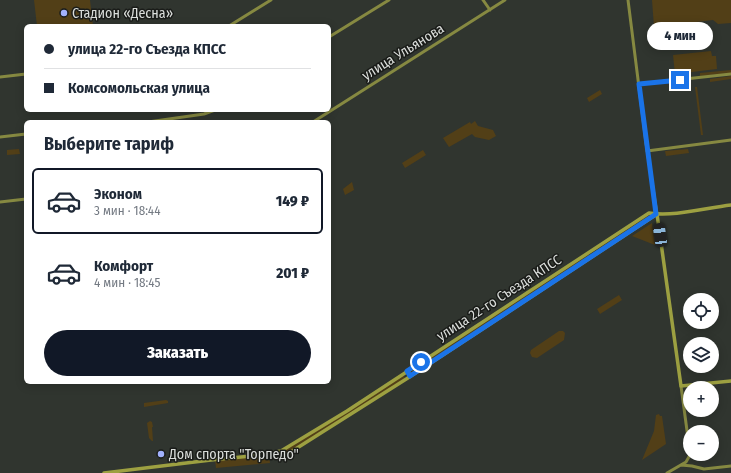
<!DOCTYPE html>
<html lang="ru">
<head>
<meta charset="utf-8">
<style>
	body { margin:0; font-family:"Fira Sans Condensed",sans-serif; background:#f2f2f3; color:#1f2937; height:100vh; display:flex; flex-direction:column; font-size:15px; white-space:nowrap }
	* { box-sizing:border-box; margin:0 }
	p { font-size:13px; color:#747a83 }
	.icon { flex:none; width:22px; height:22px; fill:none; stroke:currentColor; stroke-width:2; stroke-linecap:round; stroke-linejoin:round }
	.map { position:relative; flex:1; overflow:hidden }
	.side { position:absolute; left:24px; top:120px; width:307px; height:264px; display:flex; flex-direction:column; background:#fff; border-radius:6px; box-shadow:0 2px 10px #0003 }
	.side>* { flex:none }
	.top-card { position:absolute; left:24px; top:24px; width:307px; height:88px; border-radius:6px; box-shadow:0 2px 10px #0003; display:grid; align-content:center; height:88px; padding:0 20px; background:#fff }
	.buttons { position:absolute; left:683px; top:293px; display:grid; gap:8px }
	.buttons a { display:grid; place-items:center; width:36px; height:36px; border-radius:50%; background:#fff; box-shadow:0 2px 10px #0003; font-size:20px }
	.end { position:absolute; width:18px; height:18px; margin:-9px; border:5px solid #1a73e8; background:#fff; box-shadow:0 0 0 2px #fff }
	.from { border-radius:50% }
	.bubble { position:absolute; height:28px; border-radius:14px; background:#fff; box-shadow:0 2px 10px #0003; font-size:13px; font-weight:800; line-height:28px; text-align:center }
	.car { position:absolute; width:12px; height:24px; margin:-12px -6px; border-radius:5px; box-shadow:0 0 3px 1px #0007; background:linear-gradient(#222 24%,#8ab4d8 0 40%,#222 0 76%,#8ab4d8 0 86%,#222 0) }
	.top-card b { display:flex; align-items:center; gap:14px; height:38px; font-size:15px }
	.top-card b+b { border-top:1px solid #e0e1e3 }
	.top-card i { width:10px; height:10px; background:#1f2937 }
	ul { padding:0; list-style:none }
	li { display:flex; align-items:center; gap:12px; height:66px; margin:0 8px 6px; padding:0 12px; border:2px solid transparent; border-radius:6px }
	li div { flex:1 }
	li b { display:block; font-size:15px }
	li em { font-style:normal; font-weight:800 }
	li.selected { border-color:#111827 }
	li>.icon { width:36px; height:36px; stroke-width:1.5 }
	h2 { padding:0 20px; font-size:18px; line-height:48px }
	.button { display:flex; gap:8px; margin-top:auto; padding:8px 20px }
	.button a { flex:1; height:46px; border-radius:24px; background:#111827; color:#fff; font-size:16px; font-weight:800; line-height:46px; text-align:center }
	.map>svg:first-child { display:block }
	.green { fill:#523f17 }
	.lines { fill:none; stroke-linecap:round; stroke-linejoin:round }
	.secondary { stroke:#868941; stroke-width:3 }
	.primary { stroke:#9da041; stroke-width:3.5 }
	.route { stroke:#1a73e8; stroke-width:5 }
	.poi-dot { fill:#a2b2fd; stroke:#1a1c19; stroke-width:1.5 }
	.labels { text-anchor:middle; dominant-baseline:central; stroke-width:3; stroke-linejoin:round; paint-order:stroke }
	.poi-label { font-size:14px; fill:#dbdedb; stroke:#1a1c19; text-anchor:start }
	.street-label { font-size:14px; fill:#dbdedb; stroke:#1a1c19 }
</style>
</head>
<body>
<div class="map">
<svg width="731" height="473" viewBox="0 0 731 473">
	<rect width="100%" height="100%" fill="#30352f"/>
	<path class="green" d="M34,0h56l3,26h-56z
		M652,0h79v23l-13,1 -5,-4 -59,7z
		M711,51l1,5h4l1,13 -42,5 -2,-19z
		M731,70v3l-31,3v-3z
		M731,76v3l-21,3v-3z
		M695,87h2l6,48h-2z
		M600,90l2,4 -13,8 -2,-4z
		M475,121l3,5 15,4 3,6 -7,4 -14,-3 -3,-3 -23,13 -6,-9 27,-16 1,2z
		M19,149l1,5 -13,1v-5z
		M688,149l1,4 -23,3 -1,-5z
		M423,150l3,5 -21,13 -3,-5z
		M352,182l2,8 -9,5 -2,-6z
		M648,215l3,2 -55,35v-2z
		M652,223l3,22 -23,-9z
		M589,254l1,2 -1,1 -177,116h-2v-2z
		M619,295l3,5 -22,14 -3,-5z
		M559,331h4l2,2 -1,7 -27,18 -5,-1 -2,-4 1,-3z
		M403,375l2,3 -58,38 -63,38 -9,1 1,-2z
		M166,400l2,1v2l-24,4v-4z
		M659,414l1,2h2l4,28 -24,16 12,-29 2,-16z
		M150,421l2,1 1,5h-1l1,14h-1l-3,-3 -2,-15z
		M269,455l1,8 -54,5 -1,-8z"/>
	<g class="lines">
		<path class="secondary" d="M483,0l7,10
			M628,0l18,143 11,71
			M229,26l42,-26
			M329,37l60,-37
			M0,77l26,-3
			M639,84l92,-10
			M148,122l56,-8 11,-4
			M313,122l192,-122
			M0,137l26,-3
			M647,151l84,-11
			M0,202l26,-3
			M681,386l9,67
			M681,465l11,1 12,3 27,-3
			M667,473l19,-11 4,-7"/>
		<path class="primary" d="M657,214l24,172 50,-5
			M272,454l3,-2 6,-1 66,-40 302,-198c25,4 56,-5 82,-8
			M104,473l107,-13 61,-6 8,2 6,-1 125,-79 246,-162"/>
	</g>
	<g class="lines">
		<path class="route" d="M421,362l-14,9 3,5 246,-162 -17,-130 41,-4"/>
	</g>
	<g class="poi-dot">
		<circle cx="64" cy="13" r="4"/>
		<circle cx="161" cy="454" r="4"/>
	</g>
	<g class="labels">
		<g class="poi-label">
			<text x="72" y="13">Стадион «Десна»</text>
			<text x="169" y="454">Дом спорта "Торпедо"</text>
		</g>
		<g class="street-label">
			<text transform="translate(403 52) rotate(-32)">улица Ульянова</text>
			<text transform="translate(499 298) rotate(-33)">улица 22-го Съезда КПСС</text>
		</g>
	</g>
</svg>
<div class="buttons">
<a><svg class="icon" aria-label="locate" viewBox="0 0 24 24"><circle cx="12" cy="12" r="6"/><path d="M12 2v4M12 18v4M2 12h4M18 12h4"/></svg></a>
<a><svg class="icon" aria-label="layers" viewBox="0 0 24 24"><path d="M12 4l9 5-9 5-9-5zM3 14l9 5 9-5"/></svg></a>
<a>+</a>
<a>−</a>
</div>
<i class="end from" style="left:421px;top:362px"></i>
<i class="end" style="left:680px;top:80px"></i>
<div class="bubble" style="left:647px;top:22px;width:66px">4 мин</div>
<i class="car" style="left:660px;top:235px;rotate:352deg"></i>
<div class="top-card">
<b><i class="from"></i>улица 22-го Съезда КПСС</b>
<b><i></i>Комсомольская улица</b>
</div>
<section class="side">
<h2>Выберите тариф</h2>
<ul>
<li class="selected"><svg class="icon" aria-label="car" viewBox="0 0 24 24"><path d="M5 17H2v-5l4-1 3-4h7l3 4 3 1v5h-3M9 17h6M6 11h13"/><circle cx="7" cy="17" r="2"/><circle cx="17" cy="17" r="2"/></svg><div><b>Эконом</b><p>3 мин · 18:44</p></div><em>149 ₽</em></li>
<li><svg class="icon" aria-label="car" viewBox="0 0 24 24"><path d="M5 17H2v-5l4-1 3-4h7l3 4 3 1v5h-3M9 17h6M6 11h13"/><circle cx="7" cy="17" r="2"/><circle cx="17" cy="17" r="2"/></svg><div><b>Комфорт</b><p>4 мин · 18:45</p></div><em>201 ₽</em></li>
</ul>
<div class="button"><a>Заказать</a></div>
</section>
</div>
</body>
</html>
